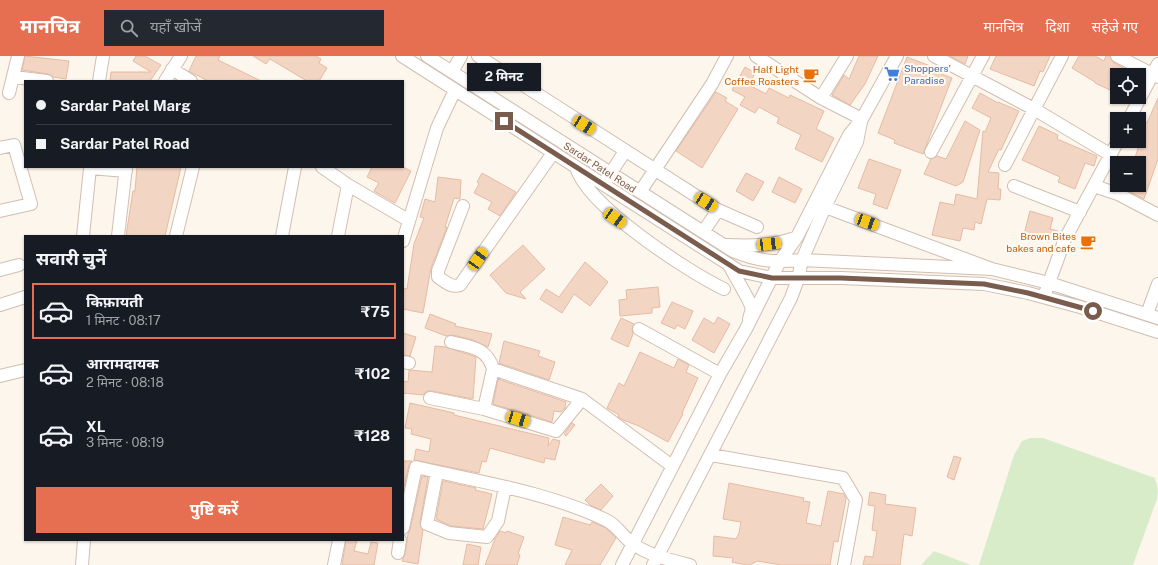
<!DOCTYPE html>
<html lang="hi">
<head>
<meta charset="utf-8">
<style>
	body { margin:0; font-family:"Public Sans","Noto Sans Devanagari",sans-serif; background:#242831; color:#f1f3f6; height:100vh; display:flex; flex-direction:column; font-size:15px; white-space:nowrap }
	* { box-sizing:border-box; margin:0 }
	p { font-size:13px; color:#9ea1a6 }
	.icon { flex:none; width:22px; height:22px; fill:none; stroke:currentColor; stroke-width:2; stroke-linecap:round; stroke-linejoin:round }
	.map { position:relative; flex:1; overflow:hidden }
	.details { position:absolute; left:24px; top:179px; width:380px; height:306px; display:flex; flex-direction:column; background:#171b24; border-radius:0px; box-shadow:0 1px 3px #0004 }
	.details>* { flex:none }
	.guide { position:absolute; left:24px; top:24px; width:380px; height:88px; border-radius:0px; box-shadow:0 1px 3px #0004; display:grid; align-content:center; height:88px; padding:0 12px; background:#171b24 }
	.fabs { position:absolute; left:1110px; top:12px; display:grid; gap:8px }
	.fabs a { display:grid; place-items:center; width:36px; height:36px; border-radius:0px; background:#171b24; box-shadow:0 1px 3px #0004; font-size:20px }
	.end { position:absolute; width:18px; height:18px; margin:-9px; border:5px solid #7a5c4d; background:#fff; box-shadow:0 0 0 2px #fff }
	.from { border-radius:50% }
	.bubble { position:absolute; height:28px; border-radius:0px; background:#171b24; box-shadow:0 1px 3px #0004; font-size:13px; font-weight:700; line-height:28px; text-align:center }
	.car { position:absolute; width:12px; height:24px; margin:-12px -6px; border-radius:5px; box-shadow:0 0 3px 1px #0007; background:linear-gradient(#f5c518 24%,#345 0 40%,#f5c518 0 76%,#345 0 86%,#f5c518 0) }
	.guide b { display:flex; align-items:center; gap:14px; height:38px; font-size:15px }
	.guide b+b { border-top:1px solid #363941 }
	.guide i { width:10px; height:10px; background:#f1f3f6 }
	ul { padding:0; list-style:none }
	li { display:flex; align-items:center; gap:12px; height:56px; margin:0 8px 6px; padding:0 4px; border:2px solid transparent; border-radius:0px }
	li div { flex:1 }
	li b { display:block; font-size:15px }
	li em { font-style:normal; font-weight:700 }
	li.on { border-color:#e76f51 }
	li>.icon { width:36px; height:36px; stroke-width:1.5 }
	h2 { padding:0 12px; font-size:18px; line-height:48px }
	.button { display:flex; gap:8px; margin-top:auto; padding:8px 12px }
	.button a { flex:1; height:46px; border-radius:0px; background:#e76f51; color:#fff; font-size:16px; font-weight:700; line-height:46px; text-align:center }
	header { display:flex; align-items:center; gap:24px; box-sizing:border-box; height:56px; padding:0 20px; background:#e76f51; color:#fff }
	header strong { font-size:19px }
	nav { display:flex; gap:22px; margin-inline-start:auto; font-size:14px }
	.search { width:280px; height:36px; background:#242831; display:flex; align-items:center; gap:10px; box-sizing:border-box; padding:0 14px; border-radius:0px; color:#9ea1a6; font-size:15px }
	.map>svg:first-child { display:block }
	.green { fill:#d8ecc9 }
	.building { fill:#f3d5c3; stroke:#e6bba3 }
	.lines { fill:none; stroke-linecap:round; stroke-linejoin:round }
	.minor-casing { stroke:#d1beb0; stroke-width:14 }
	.minor { stroke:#fff; stroke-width:12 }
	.route { stroke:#7a5c4d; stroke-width:5 }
	.labels { text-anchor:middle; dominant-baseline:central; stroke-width:4; stroke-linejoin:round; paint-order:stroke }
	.shop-label { font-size:10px; fill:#366cbe; stroke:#fffaf3; text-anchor:start }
	.food-label { font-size:10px; fill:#c56008; stroke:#fffaf3; text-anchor:end }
	.street-label { font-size:10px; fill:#7a5c4d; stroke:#fffaf3 }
</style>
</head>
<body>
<header>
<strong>मानचित्र</strong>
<div class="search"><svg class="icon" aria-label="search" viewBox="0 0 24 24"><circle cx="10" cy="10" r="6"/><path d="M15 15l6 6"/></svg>यहाँ खोजें</div>
<nav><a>मानचित्र</a><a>दिशा</a><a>सहेजे गए</a></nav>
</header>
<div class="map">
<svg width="1158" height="509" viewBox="0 0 1158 509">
	<rect width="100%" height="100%" fill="#fdf6ec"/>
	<path class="green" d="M1031,382h12l112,40 3,12 -1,9 -24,66h-154l35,-110 8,-14z
		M934,495l37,14h-50z"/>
	<path class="building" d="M25,0l44,5 -3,18 -13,-2 -5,-3 -26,-4z
		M136,0h9l16,9 -11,16h-40l1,-9h40l-18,-11z
		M196,0h24l-2,4 43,21h-53l-19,-10z
		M253,0h63l5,3 -2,4 8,5 -8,13h-12l-37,-22 -4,5z
		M859,0h19l-13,28 -15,21 -18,-10 12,-20 5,4z
		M950,0h18l-3,8z
		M996,0h54l-7,16 -3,-1 -6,15 -44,-17z
		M1079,0h16l9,5 2,-5h4l4,7 21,11 -18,1v11l-2,-1 -3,6 -17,-8v-1l-23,-14z
		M907,1l26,10 -1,3 20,8 -29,76 -29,-11 1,-3 -17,-7z
		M745,11l10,6 -6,12 17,9 3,-6 20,10 1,-3 34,16 -8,18 18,9 -12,24 -27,-13 6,-14 -24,-12 2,-5 -20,-11 -4,6 -15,-8 5,-8 -13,-7z
		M716,36l11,6 -2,3 13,8 -36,59 -26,-17z
		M980,37l18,10v-1l21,9 -18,39 -2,-1 -11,23 11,1 -1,16h3l-1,11 -13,-1 -6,25 -6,-2 -1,8 -11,-2 -3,13 -28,-6 8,-33 14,3 2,-11 21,5 6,-68 2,1 6,-14 -19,-10z
		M1158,42v61l-14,40 -23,-12v-2h18v-22h-6l6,-17v-12l5,-12 3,1z
		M965,65l15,9 -17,52 -7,4 -32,-12 7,-15 6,-3 9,3z
		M1039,70l19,9 -1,4 40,17 -3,10 -9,-3 -10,26 -17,-7 2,-5 -38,-17z
		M869,103l32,11 -14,39 -14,-5 3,-10 -18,-6z
		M137,111h44l-16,69h-39l7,-45h2z
		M372,111h31l8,4 -16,32 -21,-12 5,-8 -12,-6z
		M482,117l34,19 -16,24 -12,-7 4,-7 -18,-9 5,-9 -2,-2z
		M746,117l18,9 -11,19 -17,-10z
		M438,121l23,3 -1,19 -6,-1 -9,29h2l-16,41 -8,45 -20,-4v-21l4,1 7,-45 10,-26 -4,-1 5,-18 10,3z
		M779,121l23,12 -7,14 -23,-11z
		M1030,155l23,7 -3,11 8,2 -3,10 -22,-6 -1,5 -9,-2z
		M523,189l22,24 -25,23 6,7 -20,-6 -16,-18z
		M585,206l23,20 -18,24 -16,-12 -12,19 -22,-14 6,-10 13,8z
		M658,231l2,20 -8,1v5l-32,3 -1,-16 8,-1 -1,-9z
		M672,246l21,9 -8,18 -8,-4 -2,4 -14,-6z
		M430,258l26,10 -1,2 37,8 -4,13 -15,-7 -20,-5 -7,1 -21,-8z
		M718,261l12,7 -16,29 -22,-13 12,-22 10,6z
		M621,262l13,6 -2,5 1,5 -5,13 -17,-8z
		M403,277l13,4 -6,19 -7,-1z
		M504,285l36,10 -2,5 17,6 -6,18 -50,-17z
		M435,290l11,1 30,10 -3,42 -41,-8h-5l-4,4 -20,-2v-12l5,1 1,-12 23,2z
		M640,296l34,16 4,-9 11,6 -3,7 12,6 -16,35 1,1 -15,28 -29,-16 -16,-6 -5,-3 1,-2 -12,-7 12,-25 5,3z
		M498,323l68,23 -1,6 -4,4 -7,-1 -2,11 -59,-18z
		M410,347l44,10v2l95,23 -1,8 5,-7 7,2 -5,19 -10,-2 -1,5 -54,-15 -4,14 -4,-1 -3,12 -65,-13 2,-11 13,3 2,-13 -20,-5 1,-5 -7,-1z
		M572,367l3,2 -9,11 -2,-2z
		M954,400l7,2 -7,22 -7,-3z
		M403,405h9l-3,4 -5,22z
		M422,420l6,1 -8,46 3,7 -5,34 -16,-3 3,-7 3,-20 2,-4z
		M443,425l33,7 -1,2 17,4 -9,35 -32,-3 -15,-7z
		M729,427l75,15 -1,3 7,1 -4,21 15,3 7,-35 16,3 2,5 -8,43 -4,-1 -4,24h-49l-24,-4 -7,4h-4l-14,-3 1,-4 -20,-2 1,-20 22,3 3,-6 2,-11 -18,-3z
		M601,428l12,12 -12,14 -11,-5 -5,-5z
		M870,436l16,3 -1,9 31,4 -4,28 -8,-2 -4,31h-37l2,-9 8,1 4,-26 -5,-1 3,-24 -7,-1z
		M563,461l27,8 2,-3 14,6 10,10 -16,27h-35l7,-15 -17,-5z
		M500,475l6,2 1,-2 17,6 -6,17 2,1 -3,10h-32l10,-26z
		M346,484h11l-3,11 14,3 3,-12 7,1 -4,22h-32z
		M467,488l14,3 -3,18h-15z"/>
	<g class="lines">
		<defs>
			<path id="minor" d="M402,0l337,215 33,7h69l143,6 44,9 52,14 78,25
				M427,0l306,195c27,11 40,11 69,9l190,9
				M478,0l240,154 39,17
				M756,0l65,42 41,21
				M934,0l100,53 77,46
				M1117,0l41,21
				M172,13l19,12
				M452,16l9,-16
				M14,21l33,4
				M99,25l4,-25
				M165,25l16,-25
				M9,37l9,-37
				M821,42l26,-42
				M1129,63l29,-55
				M0,92l14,-3 17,59 -31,7
				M931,96l52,-96
				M1005,109l57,-109
				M322,111l26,18 60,35
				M576,111c11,39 111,104 148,122
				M607,123l18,-28
				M1014,130l66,26
				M1094,130l24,8 40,21
				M640,136l72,-108 15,-28
				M463,150l-25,65v6c8,5 13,11 22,8l93,-132
				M825,151l167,62 57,14 109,35
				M703,176l15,-22
				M83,180l7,-68 36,3
				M118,180l8,-69
				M176,180l17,-69
				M282,180l13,-69
				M338,180l10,-51
				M403,185l34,-113 18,-38
				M726,189c25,1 48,1 71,-8
				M729,209l19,34 4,9 -3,11
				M0,214l19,-5
				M1046,235l19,-52 53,-98
				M0,249l25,-8
				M1147,258l11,-30
				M639,273l81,45
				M451,286c19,5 36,5 42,27
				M403,306l6,1
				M0,320l25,-6
				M430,342l54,11 72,22 26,-32
				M484,353l9,-40 89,30 90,67
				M711,399l132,23 13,22 -12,65
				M437,416l-10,52 22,9 38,4 11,-16 7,-34
				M403,472l13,-61c64,15 131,25 190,53 11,5 18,18 27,24 18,12 36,16 57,21
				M398,497l2,-13
				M82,509l2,-25
				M334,509l5,-25
				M622,509l98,-191 26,-45 34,-68 17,-24 52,-102 13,-16 35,-63
				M653,509l138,-267 7,-19 4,-19 23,-53 32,-65 4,-20"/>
		</defs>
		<use href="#minor" class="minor-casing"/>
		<use href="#minor" class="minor"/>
	</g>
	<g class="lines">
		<path class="route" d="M504,65l235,150 33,7h69l143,6 44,9 65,18"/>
	</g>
	<defs>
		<symbol id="supermarket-bare" viewBox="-9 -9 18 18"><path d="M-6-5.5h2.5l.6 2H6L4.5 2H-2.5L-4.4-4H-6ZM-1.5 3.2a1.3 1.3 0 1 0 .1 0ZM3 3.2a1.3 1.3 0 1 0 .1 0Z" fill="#3f7fe0" stroke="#fffaf3" stroke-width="2.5" paint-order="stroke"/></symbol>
		<symbol id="cafe-bare" viewBox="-9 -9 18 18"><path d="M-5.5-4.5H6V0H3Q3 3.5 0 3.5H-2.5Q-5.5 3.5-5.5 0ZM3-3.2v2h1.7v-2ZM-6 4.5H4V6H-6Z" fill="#e8710a" stroke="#fffaf3" stroke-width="2.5" paint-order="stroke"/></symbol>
	</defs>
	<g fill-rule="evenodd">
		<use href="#supermarket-bare" x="881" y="7" width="22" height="22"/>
		<use href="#cafe-bare" x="800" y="8" width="22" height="22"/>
		<use href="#cafe-bare" x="1077" y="175" width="22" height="22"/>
	</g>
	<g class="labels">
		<g class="shop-label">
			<text x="904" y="12">Shoppers'<tspan x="904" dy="12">Paradise</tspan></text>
		</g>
		<g class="food-label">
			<text x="799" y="13">Half Light<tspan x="799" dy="12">Coffee Roasters</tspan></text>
			<text x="1076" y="180">Brown Bites<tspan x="1076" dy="12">bakes and cafe</tspan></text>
		</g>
		<g class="street-label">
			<text transform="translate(600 111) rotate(33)">Sardar Patel Road</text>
		</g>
	</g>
</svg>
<div class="fabs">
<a><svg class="icon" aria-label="locate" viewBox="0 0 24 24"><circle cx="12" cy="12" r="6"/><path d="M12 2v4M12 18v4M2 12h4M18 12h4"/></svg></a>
<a>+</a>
<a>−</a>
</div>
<i class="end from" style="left:1093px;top:255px"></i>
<i class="end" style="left:504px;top:65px"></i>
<div class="bubble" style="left:467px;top:7px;width:74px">2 मिनट</div>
<i class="car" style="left:584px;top:69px;rotate:122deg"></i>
<i class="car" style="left:706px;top:146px;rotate:122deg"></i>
<i class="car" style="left:615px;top:162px;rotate:125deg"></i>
<i class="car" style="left:867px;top:166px;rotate:110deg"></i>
<i class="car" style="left:769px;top:188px;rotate:83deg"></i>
<i class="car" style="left:478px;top:203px;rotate:35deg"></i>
<i class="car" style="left:518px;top:363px;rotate:107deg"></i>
<div class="guide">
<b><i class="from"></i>Sardar Patel Marg</b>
<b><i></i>Sardar Patel Road</b>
</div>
<section class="details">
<h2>सवारी चुनें</h2>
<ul>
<li class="on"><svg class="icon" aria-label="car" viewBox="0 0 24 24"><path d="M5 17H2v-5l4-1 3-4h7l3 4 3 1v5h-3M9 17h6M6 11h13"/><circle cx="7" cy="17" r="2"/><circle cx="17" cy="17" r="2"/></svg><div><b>किफ़ायती</b><p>1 मिनट · 08:17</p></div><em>₹75</em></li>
<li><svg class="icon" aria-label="car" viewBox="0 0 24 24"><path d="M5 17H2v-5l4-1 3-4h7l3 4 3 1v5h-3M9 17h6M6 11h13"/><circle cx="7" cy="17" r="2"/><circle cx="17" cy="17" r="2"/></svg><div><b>आरामदायक</b><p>2 मिनट · 08:18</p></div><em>₹102</em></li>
<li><svg class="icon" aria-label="car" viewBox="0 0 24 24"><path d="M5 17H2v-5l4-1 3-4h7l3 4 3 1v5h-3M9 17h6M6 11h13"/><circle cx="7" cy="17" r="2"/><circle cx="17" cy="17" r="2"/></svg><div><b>XL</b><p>3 मिनट · 08:19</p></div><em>₹128</em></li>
</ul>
<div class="button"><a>पुष्टि करें</a></div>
</section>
</div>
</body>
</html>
